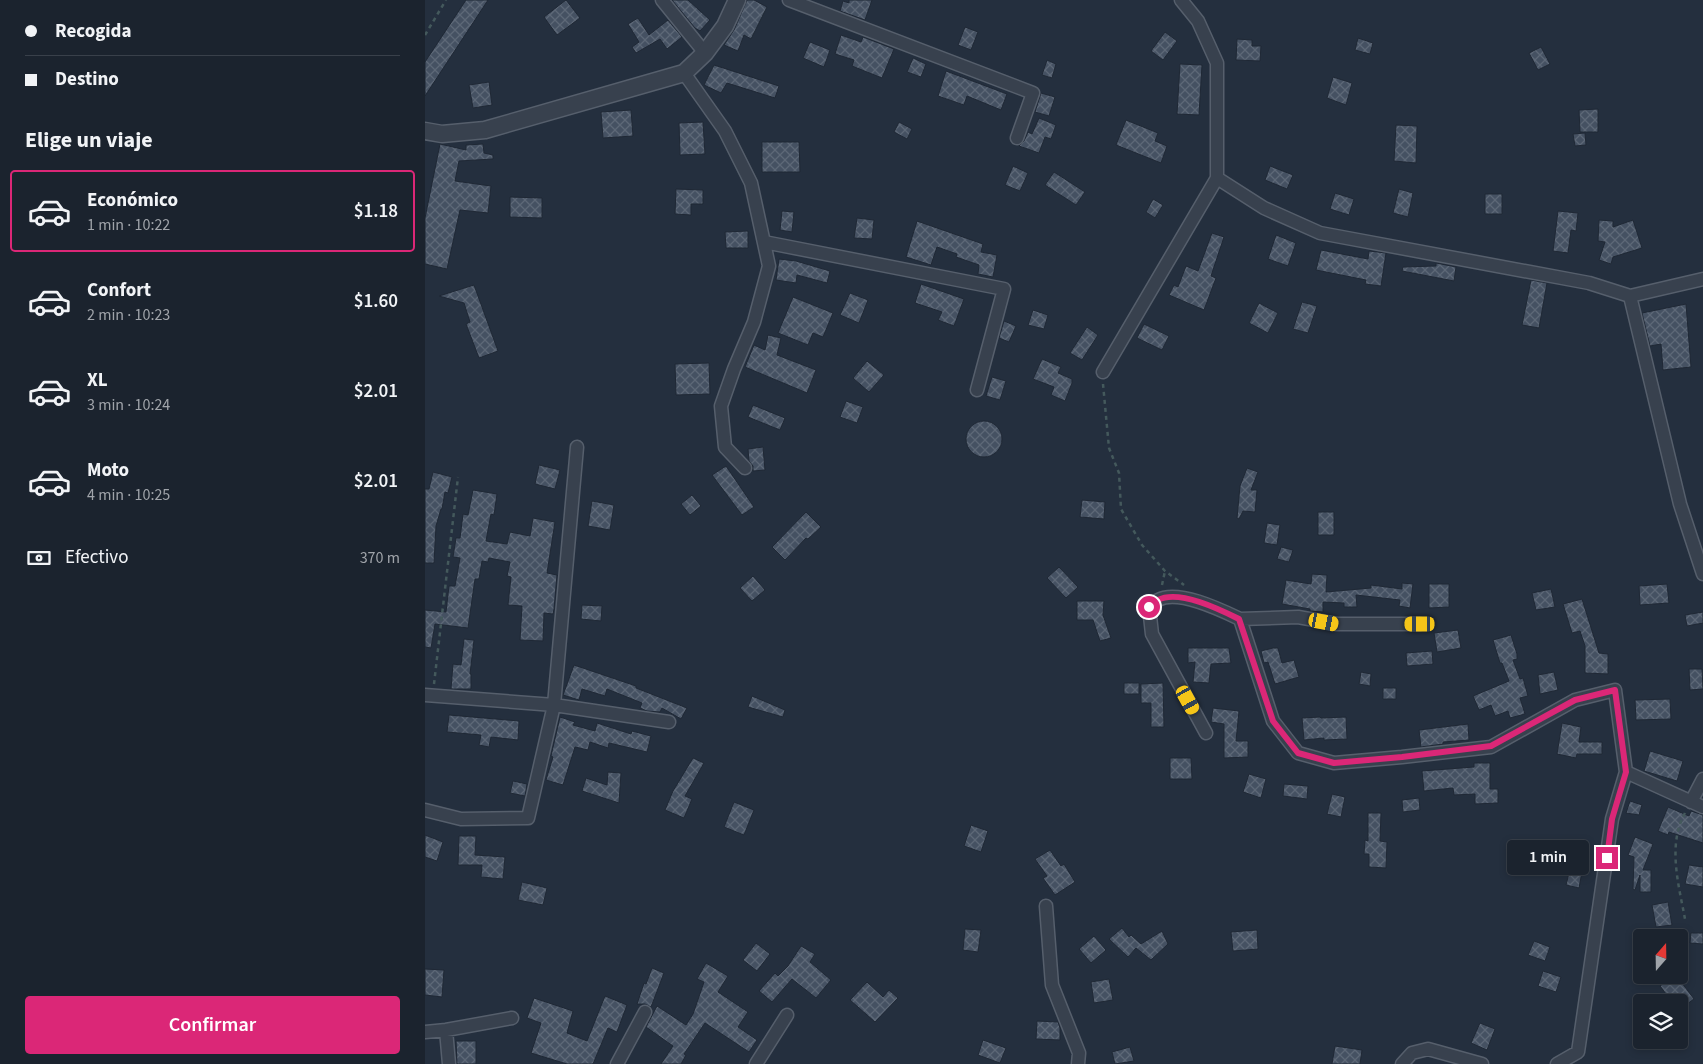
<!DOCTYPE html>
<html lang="es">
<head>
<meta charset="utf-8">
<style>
	body { margin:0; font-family:"Source Sans 3",sans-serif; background:#282f3a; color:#f1f3f6; height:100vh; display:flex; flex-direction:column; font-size:19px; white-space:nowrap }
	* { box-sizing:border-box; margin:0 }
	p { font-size:16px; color:#a0a4aa }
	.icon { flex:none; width:28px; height:28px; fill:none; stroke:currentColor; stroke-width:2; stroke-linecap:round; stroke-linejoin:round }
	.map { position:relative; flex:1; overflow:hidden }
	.side { display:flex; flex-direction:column; background:#1b232e; width:425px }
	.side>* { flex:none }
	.guide { display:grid; align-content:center; height:110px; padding:0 25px; background:#1b232e }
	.needle { width:32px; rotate:20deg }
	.controls { position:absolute; left:1208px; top:929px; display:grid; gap:10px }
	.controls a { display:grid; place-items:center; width:55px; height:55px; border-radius:5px; background:#1b232e; box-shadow:0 2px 8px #0003,0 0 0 1px #39404a; font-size:25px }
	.end { position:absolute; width:22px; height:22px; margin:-11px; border:6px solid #db2777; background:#fff; box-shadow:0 0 0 2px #fff }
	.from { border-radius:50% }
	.bubble { position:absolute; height:35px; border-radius:5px; background:#1b232e; box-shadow:0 2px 8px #0003,0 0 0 1px #39404a; font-size:16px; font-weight:600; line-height:35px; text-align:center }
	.car { position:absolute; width:15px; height:30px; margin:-15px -8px; border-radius:6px; box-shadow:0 0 4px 1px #0007; background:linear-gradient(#f5c518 24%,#345 0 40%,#f5c518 0 76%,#345 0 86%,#f5c518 0) }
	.guide b { display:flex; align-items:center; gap:18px; height:48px; font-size:19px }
	.guide b+b { border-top:1px solid #39404a }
	.guide i { width:12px; height:12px; background:#f1f3f6 }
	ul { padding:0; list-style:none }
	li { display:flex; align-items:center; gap:15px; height:82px; margin:0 10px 8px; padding:0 15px; border:2px solid transparent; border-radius:5px }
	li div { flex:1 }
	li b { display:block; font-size:19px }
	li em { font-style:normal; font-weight:600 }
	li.active { border-color:#db2777 }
	li>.icon { width:45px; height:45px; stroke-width:1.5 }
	h2 { padding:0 25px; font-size:22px; line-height:60px }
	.pay { display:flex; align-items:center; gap:12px; height:55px; padding:0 25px; font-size:19px }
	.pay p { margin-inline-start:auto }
	.primary-button { display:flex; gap:10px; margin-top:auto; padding:10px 25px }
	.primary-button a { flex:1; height:58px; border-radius:5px; background:#db2777; color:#fff; font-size:20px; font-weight:600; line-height:58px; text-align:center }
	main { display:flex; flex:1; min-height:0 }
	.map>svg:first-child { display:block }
	.building { fill:url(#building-cross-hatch); stroke:#1f2835 }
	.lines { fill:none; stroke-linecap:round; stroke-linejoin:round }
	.minor-casing { stroke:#565f6c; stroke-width:15 }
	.tertiary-casing { stroke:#565f6c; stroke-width:19 }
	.path { stroke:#44595c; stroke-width:2.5; stroke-dasharray:4 4; stroke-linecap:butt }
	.minor { stroke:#38414e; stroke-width:12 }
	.tertiary { stroke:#38414e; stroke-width:16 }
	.route { stroke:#db2777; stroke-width:6 }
</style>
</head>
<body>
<main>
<section class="side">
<div class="guide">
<b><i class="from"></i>Recogida</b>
<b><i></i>Destino</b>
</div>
<h2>Elige un viaje</h2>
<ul>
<li class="active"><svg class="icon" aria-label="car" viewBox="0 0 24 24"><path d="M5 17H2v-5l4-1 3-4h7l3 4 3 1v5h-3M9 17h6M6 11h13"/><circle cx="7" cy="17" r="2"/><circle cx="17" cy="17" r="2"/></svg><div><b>Económico</b><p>1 min · 10:22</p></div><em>$1.18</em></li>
<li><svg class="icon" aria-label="car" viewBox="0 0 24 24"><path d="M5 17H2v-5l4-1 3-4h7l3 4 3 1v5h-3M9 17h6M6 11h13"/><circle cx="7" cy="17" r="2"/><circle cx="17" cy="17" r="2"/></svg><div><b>Confort</b><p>2 min · 10:23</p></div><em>$1.60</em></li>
<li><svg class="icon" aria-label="car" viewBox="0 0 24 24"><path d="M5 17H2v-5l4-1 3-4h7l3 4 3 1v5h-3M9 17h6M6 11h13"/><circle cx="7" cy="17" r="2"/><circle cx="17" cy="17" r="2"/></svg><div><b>XL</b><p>3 min · 10:24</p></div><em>$2.01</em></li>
<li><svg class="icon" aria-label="car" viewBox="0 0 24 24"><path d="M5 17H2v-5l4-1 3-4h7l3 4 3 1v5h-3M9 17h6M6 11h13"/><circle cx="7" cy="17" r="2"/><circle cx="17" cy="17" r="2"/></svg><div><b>Moto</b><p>4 min · 10:25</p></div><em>$2.01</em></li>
</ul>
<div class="pay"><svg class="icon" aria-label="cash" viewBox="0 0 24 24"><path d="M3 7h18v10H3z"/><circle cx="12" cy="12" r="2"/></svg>Efectivo<p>370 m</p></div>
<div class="primary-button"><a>Confirmar</a></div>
</section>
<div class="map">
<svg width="1278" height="1064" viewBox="0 0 1278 1064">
	<defs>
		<pattern id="building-cross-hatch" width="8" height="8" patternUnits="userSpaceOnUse" patternTransform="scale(1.25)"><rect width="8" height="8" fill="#455162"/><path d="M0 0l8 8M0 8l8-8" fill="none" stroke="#5d6877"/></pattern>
	</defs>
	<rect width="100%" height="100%" fill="#242f3e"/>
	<path class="building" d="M41,0h22l-63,96v-34z
		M141,0l14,18 -23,17 -13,-18z
		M247,0h16l22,20 -10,11 -5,-3z
		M322,0h7l13,7 -16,32 -7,-4 -6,16 -14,-6 10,-15z
		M424,0h23l-7,20 -25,-9 3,-10 6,2z
		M213,18l11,17 19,-15 14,17 -15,12 -7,-10 -24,14 -4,-6 7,-5 -11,-18z
		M540,27l13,5 -7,18 -13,-5z
		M740,32l12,9 -14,19 -12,-9z
		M416,35l20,7 2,-5 31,12 -12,29 -30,-12 2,-6 -19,-6z
		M933,38l15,5 -3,11 -15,-4z
		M812,39l15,1v6h9l-1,15 -24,-1z
		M385,42l20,8 -6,17 -21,-9z
		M1116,47l9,17 -12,6 -9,-17z
		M488,58l13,6 -5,13 -14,-5z
		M622,60l9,4 -4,14 -10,-3z
		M755,64l22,1 -3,50 -22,-1z
		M289,65l65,21 -4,12 -48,-15 -6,10 -17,-8z
		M521,71l61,23 -6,16 -34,-14 -3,9 -26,-9z
		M908,77l19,6 -6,22 -19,-7z
		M64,82l3,23 -19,3 -4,-23z
		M616,93l14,4 -6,19 -14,-4z
		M1173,109v23h-18l-1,-22z
		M206,110l2,26 -30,2 -2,-26z
		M614,118l17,7 -5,14 -6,-2 -6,16 -20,-7 5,-5 4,-9 4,2z
		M701,120l32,13 -3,8 12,5 -6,17 -45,-18z
		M278,122l2,32 -25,1 -1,-32z
		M474,122l13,7 -5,10 -13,-7z
		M971,125l21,1 -1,37 -22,-2z
		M1160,133l1,12 -11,1 -2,-12z
		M337,142h37l1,30h-38z
		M15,144l26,6v-5l17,-1 1,9 9,2v4l-34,2 -4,20 36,5 -3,27 -28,-3 -13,59 -22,-5v-46z
		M588,166l15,7 -8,18 -15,-6z
		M845,166l23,9 -6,14 -22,-9z
		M629,172l31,20 -9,13 -31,-20z
		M251,189l27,1v14h-12v11l-16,-1z
		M974,189l14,4 -5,24 -15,-4z
		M910,193l19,6 -5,16 -19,-6z
		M1060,194h17v20h-17z
		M85,197l32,1v20l-32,-1z
		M728,199l10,6 -8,13 -9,-6z
		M357,211l12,1 -2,20 -12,-2z
		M1133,211l20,2 -2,18 -5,-1 -3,23 -15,-2z
		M432,218l17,2 -2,19 -18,-1z
		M1174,220l14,1v6l20,-7 9,28 -29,9 -2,7 -12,-4 6,-18 -7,-1z
		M492,221l66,23 -2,8 16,3 -4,22 -15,-3 1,-9 -23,-8 1,-3 -20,-7 -6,18 -25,-8z
		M323,231v17h-22l-1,-16z
		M787,233l12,4 -13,39 5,2 -12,32 -35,-15 5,-10 4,2 8,-21 12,5z
		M851,235l20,8 -8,23 -20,-7z
		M896,250l47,9 1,-8 17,2 -5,33 -16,-2 1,-4 -50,-10z
		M354,259l17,2 34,10 -3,12 -30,-8 -1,8 -20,-3z
		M1011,263l20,4 -2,14 -52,-10 1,-4 33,-1z
		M1106,280l16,3 -8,45 -17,-3z
		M496,284l43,15 -10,27 -16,-6 4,-8 -27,-9z
		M49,285l24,66 -19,7 -13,-34 4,-2 -6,-19 -25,-7z
		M425,293l18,7 -9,23 -19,-8z
		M368,297l40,16 -10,24 -10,-4 -5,12 -30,-12z
		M877,302l15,4 -9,27 -15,-4z
		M834,303l19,10 -10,20 -19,-10z
		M1261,304l5,63 -28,3 -2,-26 -11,2 -8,-33z
		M608,310l15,5 -4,14 -16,-4z
		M579,321l12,5 -7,16 -10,-4z
		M719,324l25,12 -7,14 -25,-12z
		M662,327l11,8 -16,25 -12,-7z
		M343,335l13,3 -4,17 39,15 -9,23 -62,-26 9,-22 11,5z
		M617,359l19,8 -3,6 14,6v4l-7,18 -14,-6 3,-8 -21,-8z
		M442,361l17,14 -15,17 -16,-14z
		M284,363l1,31 -34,1 -1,-31z
		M567,377l14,4 -6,19 -14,-4z
		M421,401l17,6 -6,16 -17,-6z
		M328,405l32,13 -5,12 -32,-13z
		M541 439a18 18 0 1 1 36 0a18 18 0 1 1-36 0Z
		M338,447l2,23 -12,1v-5l-4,-5 -1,-12z
		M114,465l21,5 -5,19 -20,-5z
		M301,466l28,41 -12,8 -30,-40z
		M822,468l11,4 -7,18h6l-2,22 -12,-1 -4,8 -2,-1 3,-32z
		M8,472l19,5 -4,16 -3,-1 -3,17h-1l-5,17 -2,37h-9v-74h4z
		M48,490l24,4 -3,21 -3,-1 -5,27 21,3 3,-12 20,4 3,-18 22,4 -8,51 10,2 -3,34 -1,5 -9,-1 -1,28 -23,-1 2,-34 -14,-1 3,-28 -4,-1 3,-14 -21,-4 -1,4 -6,-1 -3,18h-4l-7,49 -33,-4 -4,24 -6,-1v-37l21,2 3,-26h6l5,-28 -7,-1 3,-19h4l3,-24 5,1z
		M267,495l9,11 -11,9 -9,-11z
		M657,500l23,2 -1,17 -24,-2z
		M167,501l22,4 -4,25 -22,-4z
		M381,512l15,15 -13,12 -2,-1 -21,22 -13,-13z
		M893,512h16v23h-16z
		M842,523l13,2 -3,20 -13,-2z
		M856,547l12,3 -4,12 -12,-3z
		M634,567l19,20 -12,11 -19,-20z
		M887,574l15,1 -1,17 45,-4v-3l31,4v-6l11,1 -3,24 -11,-2 1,-6 -44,-5 1,12h-13v-4l-21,-1v10l-13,-1v-2l-28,-5 4,-24 25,4z
		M328,576l12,14 -13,11 -12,-13z
		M1004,584h20v23l-20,1z
		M1242,584l2,19 -29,2 -1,-19z
		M1126,589l4,18 -19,3 -4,-17z
		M1157,599l17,54 9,1v20l-23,-1v-27l-5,-15 -8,2 -9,-29z
		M652,601h27l-1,14 8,23 -11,3 -7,-21h-16z
		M157,605l20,1 -1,15 -20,-2z
		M1278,612v11l-16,3 -2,-11z
		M1033,630l3,18 -24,4 -3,-19z
		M1086,635l6,19v5l-4,1 7,19 3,-1 5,18 -8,2 5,16 -15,4 -2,-7 -13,5 -4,-11 -12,5 -6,-14 36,-15 -7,-18h-2l-7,-23z
		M39,639l10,1 -4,34h1v15h-20l2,-25 8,1z
		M763,648h41l2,15 -20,1 -2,19 -16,-1 2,-20 -7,1z
		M848,648h5l4,15 12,-3 5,17 -24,7 -7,-22 -4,1 -3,-12z
		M1007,651l1,13 -26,2 -1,-13z
		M149,665l62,21v2l51,20 -6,11 -19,-11 -2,4 -13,-1 -7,-3 2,-5 -35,-14 -2,7 -23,-7 -3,11 -16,-5z
		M1264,669h13l1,20 -13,1z
		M936,672l10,2 -1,12 -11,-2z
		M1129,672l4,18 -18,4 -2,-19z
		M699,683h15v11h-15z
		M738,683l1,44h-13v-24h-10v-19z
		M958,688h13v11h-13z
		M327,696l33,14 -2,7 -35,-10z
		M1245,699l1,20 -35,1 -1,-20z
		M788,708l26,3 -3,30h12v16l-24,1v-34l-13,-2z
		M24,715l70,6 -1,19 -27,-3 -2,10 -10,-2 2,-10 -34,-3z
		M135,717l15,5 -2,3 22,6 2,-8 34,11 1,-3 19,5 -4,16 -38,-9 -1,5 -18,-6 -2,8 -13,-3 -12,38 -17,-5 7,-23 -2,-1z
		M895,717l1,1 25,-1 1,22 -23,1v-2l-20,2 -2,-22z
		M1137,723l19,4 -2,15h23v12h-25l-1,4 -19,-4z
		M1043,724l1,16 -26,2v2l-22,3 -2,-17z
		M1225,751l33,10 -6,20 -33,-10z
		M268,758l11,5 -19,33 7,3 -8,19 -19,-8 8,-19z
		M745,758h21l1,21h-22z
		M1049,763h16v26h8v14l-23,1v-10l-21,1 -1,-7 -29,3 -2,-20 52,-4z
		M183,772l13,1 -2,30 -37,-12 4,-13 21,7z
		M824,774l17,5 -5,19 -18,-6z
		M88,781l14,3 -2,12 -15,-3z
		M859,784l24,2 -1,13 -24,-3z
		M907,794l13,3 -4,20 -14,-3z
		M994,798l1,12 -17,2 -1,-12z
		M1205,801l12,4 -3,10 -13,-2z
		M309,802l20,8 -10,25 -20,-8z
		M1243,807l21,9 2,-5 12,4v28l-34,-11 -1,3 -10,-4z
		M943,813h13l-1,28 7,1 -1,26 -17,-1v-13h-5l1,-14 3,1z
		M546,825l17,6 -7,21 -17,-6z
		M0,835l18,7 -6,19 -12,-4z
		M34,836h17l-1,19 30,2 -2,22 -22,-2 1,-12h-24z
		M1210,837l18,7 -10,26h8v22h-11v-17l-5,15 -2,-1 1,-32 -6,-2z
		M625,850l11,16 3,-2 11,18 -20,13 -12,-17 4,-2 -12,-17z
		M1264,865l14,2v20l-18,-3z
		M1145,869l12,3 -3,16 -13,-3z
		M97,882l25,6 -4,17 -25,-5z
		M1243,902l4,23 -16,2 -4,-22z
		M697,928l7,9 2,-2 10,9 21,-13 6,13 -17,16 -15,-12 -8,9 -19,-18z
		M540,929l16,1 -3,22 -15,-2z
		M832,930l1,19 -25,2 -2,-19z
		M1266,933h12v11l-13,-1z
		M669,936l12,14 -15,13 -12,-14z
		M1109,941l16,6 -5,14 -17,-6z
		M331,943l14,11 -13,17 -14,-11z
		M376,946l14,8 -5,8 21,18 -15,18 -24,-19 -20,23 -13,-11 16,-18 3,3 10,-10z
		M281,963l22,13 -10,16 30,20 -10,15 19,13 -8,12 -44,-29 -21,31 2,1 -5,9h-20l12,-18 -27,-19 11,-21 29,19 7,-11 11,-32 -7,-3z
		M227,968l12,5 -13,34 -6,-3h-8l7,-21 2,1z
		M0,969l19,1 -2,27 -17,-2z
		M1118,971l18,6 -5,15 -18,-6z
		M1251,975l18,24 -15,11v-8h-7l-12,-16z
		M684,979l4,21 -19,3 -3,-21z
		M442,982l16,15 6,-7 9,8 -23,24 -25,-22z
		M180,996l22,9 -10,27 -9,-4 -15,36h-26l-36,-11 10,-30 -14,-5 7,-20 39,13 -6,22 20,8z
		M612,1021l21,1 2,6v12l-24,-1z
		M1055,1023l15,6 -8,21 -16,-7z
		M558,1040l23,8 -6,15 -22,-8z
		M31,1041h20v23h-19z
		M910,1046l27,4 -2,14h-28z
		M705,1047l4,14 -19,3 -3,-12z"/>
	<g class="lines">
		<defs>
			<path id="minor" d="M237,0l43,53
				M364,0l244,93 -16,45
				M756,0l17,21 19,42v115l47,30 56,25 269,50 41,13 73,-17
				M259,73l41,58 26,52 18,83 -15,56 -20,47 -13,37 4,41 20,21
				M339,242l240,47 -27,101
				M1205,296l50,208 23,70
				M678,372l114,-194
				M995,624h-83l-39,-7 -58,2 33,102 25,32 36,10 68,-6 89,-10 84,-47 40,-10 11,82
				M0,695l129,10 115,17
				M781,733l-54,-99 -3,-27c3,-2 6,-5 9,-7 20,-11 63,10 82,19
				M1266,802l12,-23
				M0,810l36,9 67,-1 26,-113 23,-258
				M621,906l6,79 27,68 -1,11
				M21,1030l3,34
				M0,1032l21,-2 66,-12
				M192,1064l28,-52
				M331,1064l31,-49
				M977,1064l10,-11 16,-4 54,15
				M1132,1064l21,-12 34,-233 14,-47 77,35"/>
			<path id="tertiary" d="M0,131l17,3 43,-4 199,-57 21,-20 20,-27 12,-26"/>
		</defs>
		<use href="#minor" class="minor-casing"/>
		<use href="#tertiary" class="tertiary-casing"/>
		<path class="path" d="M0,35l21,-35
			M678,384l6,64 10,25 2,36 21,36 23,26 19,14
			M737,585l3,-14
			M9,684l24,-207
			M1260,813c-18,32 -6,73 0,106"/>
		<use href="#minor" class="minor"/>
		<use href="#tertiary" class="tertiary"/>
	</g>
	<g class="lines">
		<path class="route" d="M724,607c3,-2 6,-5 9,-7 21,-11 63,10 81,19l34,102 25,32 36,10 68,-6 89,-11 84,-46 40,-10 11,82 -14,47 -5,39"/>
	</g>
</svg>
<div class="controls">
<a><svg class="needle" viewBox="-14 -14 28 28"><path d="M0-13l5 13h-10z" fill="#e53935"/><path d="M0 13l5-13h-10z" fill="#a0a4aa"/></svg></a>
<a><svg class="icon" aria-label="layers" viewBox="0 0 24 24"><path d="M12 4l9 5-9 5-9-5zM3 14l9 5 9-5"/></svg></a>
</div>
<i class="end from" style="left:724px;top:607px"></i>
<i class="end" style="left:1182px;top:858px"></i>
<div class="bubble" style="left:1082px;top:840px;width:82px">1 min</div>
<i class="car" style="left:899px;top:622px;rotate:101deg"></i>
<i class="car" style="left:995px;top:624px;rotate:270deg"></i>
<i class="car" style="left:763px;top:700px;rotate:151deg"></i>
</div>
</main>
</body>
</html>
